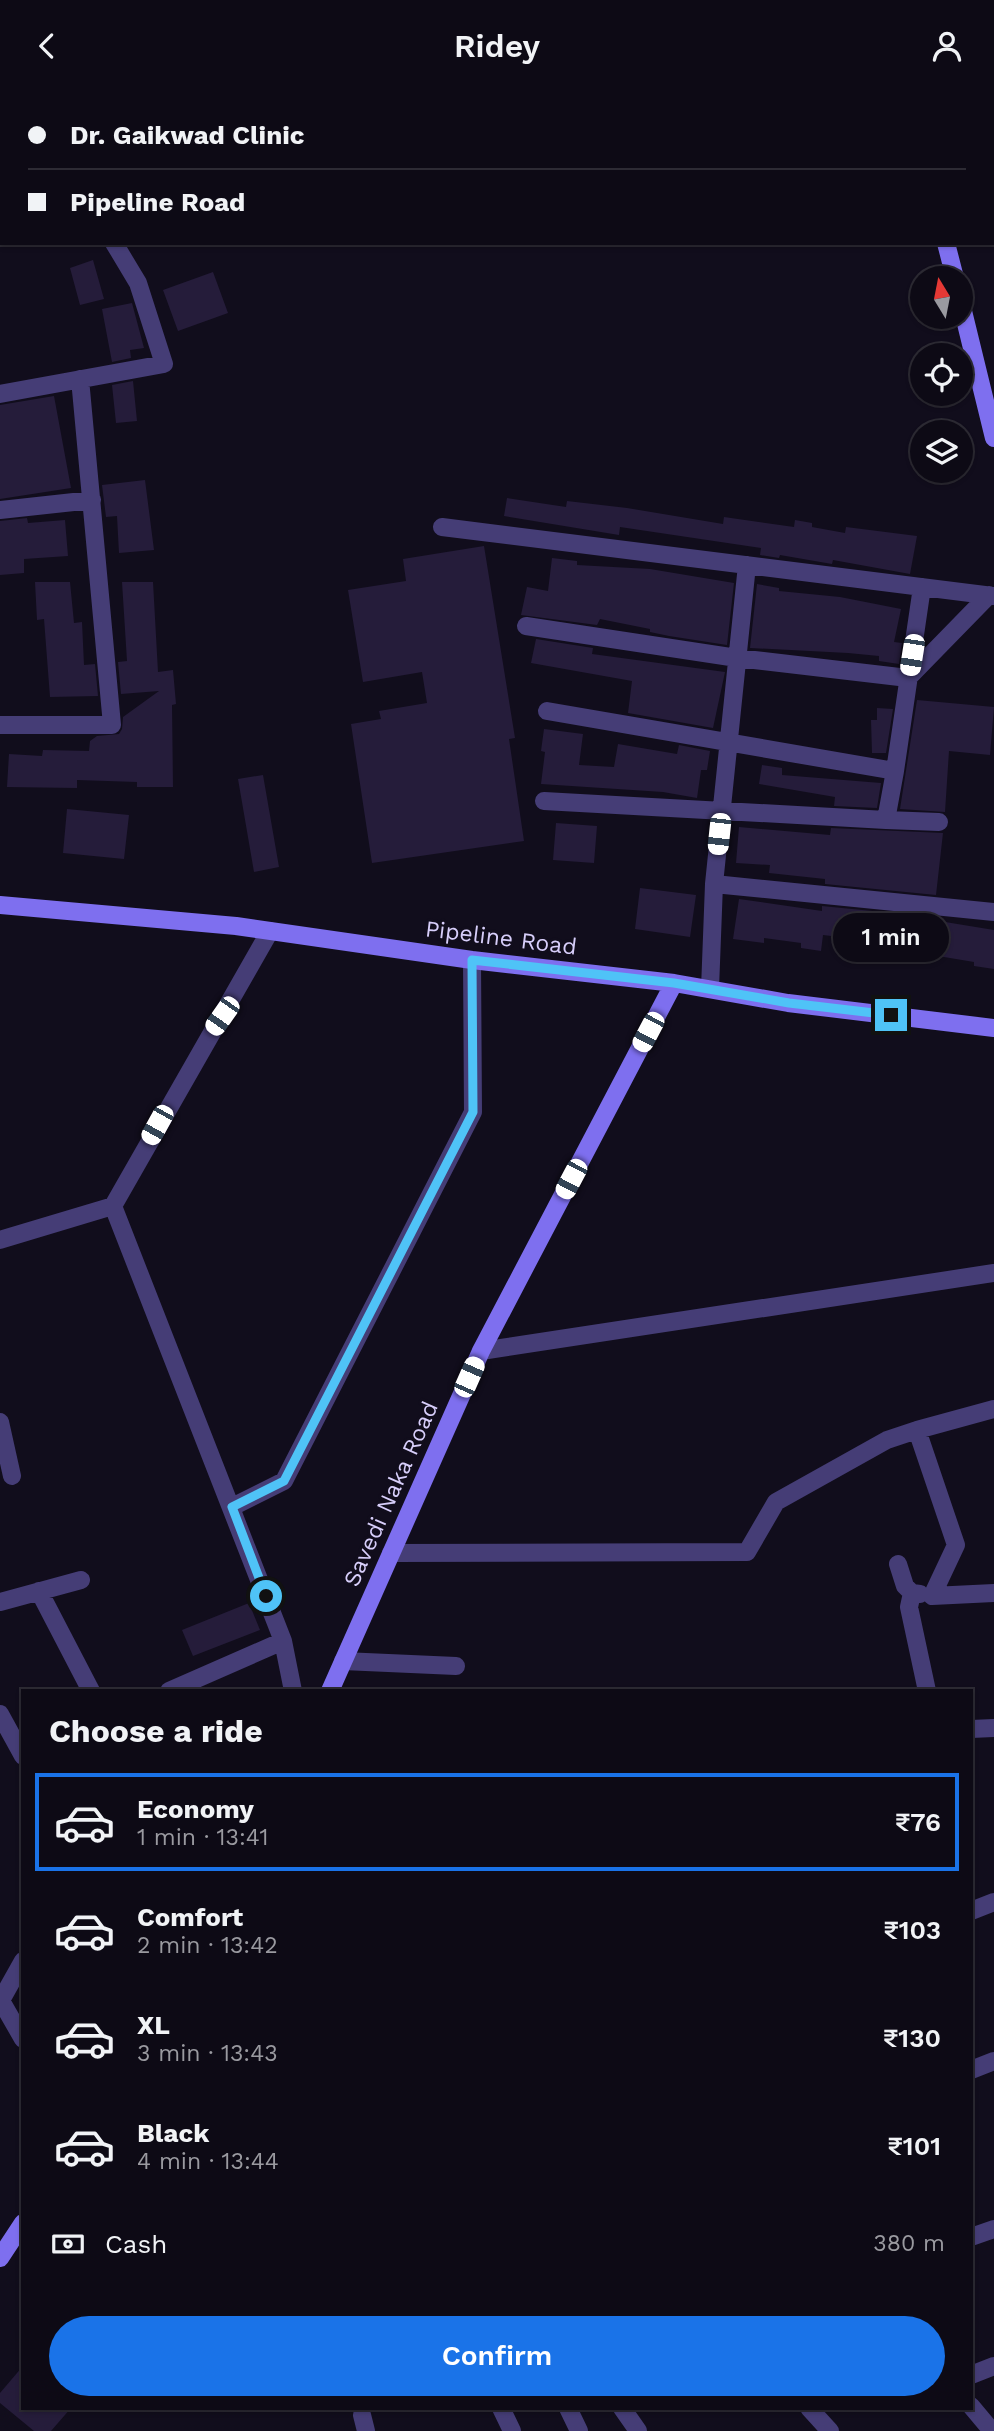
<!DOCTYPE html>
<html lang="en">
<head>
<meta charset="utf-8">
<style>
	body { margin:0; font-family:"Work Sans",sans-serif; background:#1b1822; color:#f1f3f6; height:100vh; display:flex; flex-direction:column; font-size:26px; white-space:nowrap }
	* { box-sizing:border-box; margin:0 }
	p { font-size:23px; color:#9a9aa0 }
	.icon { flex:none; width:38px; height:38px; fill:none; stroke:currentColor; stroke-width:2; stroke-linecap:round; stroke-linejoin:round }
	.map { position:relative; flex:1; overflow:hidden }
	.panel { position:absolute; left:21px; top:1598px; width:952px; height:721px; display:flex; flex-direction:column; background:#0d0a15; border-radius:0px; box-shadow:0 2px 5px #0004,0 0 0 2px #2d2b34 }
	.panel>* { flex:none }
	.hud { position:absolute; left:0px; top:0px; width:994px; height:154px; box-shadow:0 2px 5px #0004,0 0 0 2px #2d2b34; display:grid; align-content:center; height:154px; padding:0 28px; background:#0d0a15 }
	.needle { width:46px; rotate:350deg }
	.buttons { position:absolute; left:910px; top:175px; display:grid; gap:14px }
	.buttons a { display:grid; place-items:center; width:63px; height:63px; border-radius:50%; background:#0d0a15; box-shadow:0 2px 5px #0004,0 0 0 2px #2d2b34; font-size:35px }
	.end { position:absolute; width:32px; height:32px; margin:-16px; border:9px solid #4fc3f7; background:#111; box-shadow:0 0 0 4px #111 }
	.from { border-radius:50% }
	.bubble { position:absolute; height:49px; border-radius:24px; background:#0d0a15; box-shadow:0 2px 5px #0004,0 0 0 2px #2d2b34; font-size:23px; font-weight:600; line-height:49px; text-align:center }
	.car { position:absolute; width:21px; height:42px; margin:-21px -10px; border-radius:9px; box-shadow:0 0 5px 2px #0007; background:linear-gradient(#fff 24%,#345 0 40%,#fff 0 76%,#345 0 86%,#fff 0) }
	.hud b { display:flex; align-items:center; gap:24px; height:66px; font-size:26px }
	.hud b+b { border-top:2px solid #2d2b34 }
	.hud i { width:18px; height:18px; background:#f1f3f6 }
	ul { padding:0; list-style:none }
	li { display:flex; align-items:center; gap:21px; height:98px; margin:0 14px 10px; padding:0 14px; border:4px solid transparent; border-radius:0px }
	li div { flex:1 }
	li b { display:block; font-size:26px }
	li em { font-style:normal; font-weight:600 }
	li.current { border-color:#1a73e8 }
	li>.icon { width:63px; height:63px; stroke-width:1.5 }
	h2 { padding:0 28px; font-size:32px; line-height:84px }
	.pay { display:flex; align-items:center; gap:18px; height:77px; padding:0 28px; font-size:26px }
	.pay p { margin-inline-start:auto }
	.button { display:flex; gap:14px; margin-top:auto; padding:14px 28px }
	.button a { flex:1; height:80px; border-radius:42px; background:#1a73e8; color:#fff; font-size:28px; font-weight:600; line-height:80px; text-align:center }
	header { display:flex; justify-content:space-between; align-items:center; height:91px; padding:0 28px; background:#0d0a15; font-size:32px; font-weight:600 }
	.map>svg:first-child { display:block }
	.building { fill:#251c3a }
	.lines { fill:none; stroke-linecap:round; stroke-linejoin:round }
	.street { stroke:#453d76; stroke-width:18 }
	.secondary { stroke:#7e6fef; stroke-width:18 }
	.route { stroke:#4fc3f7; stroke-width:9 }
	.labels { text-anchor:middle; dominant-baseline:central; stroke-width:6; stroke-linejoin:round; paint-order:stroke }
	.street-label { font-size:23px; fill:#d7cefa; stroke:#110d1c }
</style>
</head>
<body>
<header><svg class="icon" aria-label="back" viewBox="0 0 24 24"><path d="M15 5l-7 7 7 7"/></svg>Ridey<svg class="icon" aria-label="person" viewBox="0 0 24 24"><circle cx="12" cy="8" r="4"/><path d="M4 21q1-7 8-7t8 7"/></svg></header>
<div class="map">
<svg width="994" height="2340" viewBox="0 0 994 2340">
	<rect width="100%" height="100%" fill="#110d1c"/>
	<path class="building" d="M93,169l11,39 -24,6 -10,-37z
		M213,181l15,41 -50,18 -15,-41z
		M132,212l12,45 -14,2 1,8 -19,4 -10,-53z
		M133,290l4,40 -21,2 -4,-38z
		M54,305l17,92 -71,11v-94z
		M145,389l9,70 -35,3 -2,-37 -11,1 -4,-32z
		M507,407l59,9 1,-6 60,7 96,16 1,-7 70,10 1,-7 17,3v4l33,6 1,-6 71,9 -7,38 -77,-14 -1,4 -52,-9 -1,3 -19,-3 1,-7 -141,-21 -1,8 -115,-19z
		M27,427l1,5 37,-3 3,36 -44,3v14l-24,2v-54z
		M484,455l31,192 -6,1 15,102 -152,22 -21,-139 30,-5 -2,-8 48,-8 -5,-31 -59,10 -15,-92 58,-9 -3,-22z
		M552,467l25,3v4l73,4 84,14 -7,62 -58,-9 -19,-4v-3l-50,-10 -3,6 -76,-10 6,-28 21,4z
		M35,491h35l4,41 8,-1 2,43 11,-1 3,32 -48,1 -6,-78 -7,1z
		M122,491h31l5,90 15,-2 3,34 -4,1 1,82h-36v-5l-60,-2v8l-70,-1 2,-33 33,2 1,-6 46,1 1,-10 7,-5 22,-2 3,-5 1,-12 36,-26 -38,3 -3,-32 9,-1z
		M757,493l22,4v3l61,6 61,12 -7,33 8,1 -3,21 -20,-3v-5l-31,-3 -98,-5z
		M536,548l57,9 -1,6 133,18 -12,56 -85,-15 4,-32 -101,-18z
		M917,609l77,7 -4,48 -41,-4 -4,61 -45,-3z
		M877,617l16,1 -7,44h-14l-1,-33h6z
		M544,638l39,5 -4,31 35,2 4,-23 59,10 2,-9 31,6 -3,19h-6l-4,28 -34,-6 -122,-8 4,-32 -4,-1z
		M762,674l20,3v7l99,8 -4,25 -43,-2 1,-9 -76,-13z
		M263,684l16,92 -25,5 -16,-93z
		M67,718l62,6 -5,44 -61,-6z
		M556,732l41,3 -3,37 -41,-3z
		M739,736l91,8 1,-7 112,5 -7,62 -111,-11v-5l-56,-6 1,-8 -34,-2z
		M640,797l56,7 -6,42 -55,-8z
		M739,808l83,12v-5l111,11v3l61,10v39l-20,-3v-4l-48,-8 -1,4 -70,-9 1,-10 -33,-4 -2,16 -20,-3v-5l-37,-5v5l-31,-4z
		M249,1512l11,27 -67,26 -11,-26z
		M23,2275v42h48l-20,23h-17l-34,-28v-10z"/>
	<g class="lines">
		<path class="street" d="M0,50l2,-2
			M992,130l2,-1
			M0,303l164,-30 -26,-81 -24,-40
			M0,419l92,-10
			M442,436l552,69
			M526,535l211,32 171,20 81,-83
			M547,620l348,60 27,-184
			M0,634h112l-32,-346
			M544,710l342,19 9,-49
			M886,729l53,2
			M714,793l280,28
			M710,898l4,-105 33,-319
			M113,1115l170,435 10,50
			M0,1149l113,-34 157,-275
			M481,1260l513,-78
			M0,1331l12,54
			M917,1339l77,-21
			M232,1416l52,-26 189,-369 -1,-152
			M391,1462l356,-1 29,-50 111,-62 30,-10 39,115 -24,51 62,-3
			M898,1473l7,22 7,7 8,1
			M39,1500l52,100
			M912,1502l-3,14 18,84
			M0,1511l81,-22
			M343,1570l113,5
			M169,1600l114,-50
			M0,1623l23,42
			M971,1638l23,-1
			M971,1820l23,-9
			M0,1908l23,40
			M0,1911l23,-41
			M971,1979l23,-9
			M971,2146l23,-8
			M971,2284l23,-9
			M971,2315l21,25
			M501,2317l11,23
			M568,2317l11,23
			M622,2317l16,23
			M809,2317l21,23
			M362,2324l4,16"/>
		<path class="secondary" d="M915,0v2
			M946,152l9,35
			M961,212l33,135
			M0,814l236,21 236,34 202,23 114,20 206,25
			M330,1600l151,-340 193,-368
			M0,2167l23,-35"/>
	</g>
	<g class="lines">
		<path class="route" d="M266,1505l-34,-89 52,-26 189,-369 -1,-152 202,23 115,20 102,12"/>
	</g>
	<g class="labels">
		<g class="street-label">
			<text transform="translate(501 847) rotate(7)">Pipeline Road</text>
			<text transform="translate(391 1403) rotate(-66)">Savedi Naka Road</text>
		</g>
	</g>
</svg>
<div class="buttons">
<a><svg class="needle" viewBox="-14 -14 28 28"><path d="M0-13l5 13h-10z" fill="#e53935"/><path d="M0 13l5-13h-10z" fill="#9a9aa0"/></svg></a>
<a><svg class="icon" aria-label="locate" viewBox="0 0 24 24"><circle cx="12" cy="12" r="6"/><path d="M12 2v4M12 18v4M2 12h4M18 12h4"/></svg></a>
<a><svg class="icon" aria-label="layers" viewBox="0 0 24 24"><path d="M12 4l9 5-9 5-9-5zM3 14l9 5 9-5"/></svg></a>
</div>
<i class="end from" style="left:266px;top:1505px"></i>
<i class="end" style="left:891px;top:924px"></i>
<div class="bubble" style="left:833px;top:822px;width:116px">1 min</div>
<i class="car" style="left:912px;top:564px;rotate:189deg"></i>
<i class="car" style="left:719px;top:743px;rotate:186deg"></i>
<i class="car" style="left:222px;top:925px;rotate:215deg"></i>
<i class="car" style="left:648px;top:941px;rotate:208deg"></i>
<i class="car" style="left:157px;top:1034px;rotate:209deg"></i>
<i class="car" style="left:571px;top:1088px;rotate:208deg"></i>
<i class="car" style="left:469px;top:1286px;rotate:24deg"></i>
<div class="hud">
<b><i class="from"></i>Dr. Gaikwad Clinic</b>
<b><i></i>Pipeline Road</b>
</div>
<section class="panel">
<h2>Choose a ride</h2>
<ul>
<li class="current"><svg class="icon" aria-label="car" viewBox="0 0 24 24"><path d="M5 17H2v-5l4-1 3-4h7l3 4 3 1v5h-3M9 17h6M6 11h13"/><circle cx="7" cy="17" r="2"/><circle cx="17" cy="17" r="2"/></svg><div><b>Economy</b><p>1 min · 13:41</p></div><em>₹76</em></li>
<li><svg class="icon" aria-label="car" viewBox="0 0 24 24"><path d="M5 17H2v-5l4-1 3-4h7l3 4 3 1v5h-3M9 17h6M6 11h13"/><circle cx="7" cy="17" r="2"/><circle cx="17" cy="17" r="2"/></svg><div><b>Comfort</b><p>2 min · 13:42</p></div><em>₹103</em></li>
<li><svg class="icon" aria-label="car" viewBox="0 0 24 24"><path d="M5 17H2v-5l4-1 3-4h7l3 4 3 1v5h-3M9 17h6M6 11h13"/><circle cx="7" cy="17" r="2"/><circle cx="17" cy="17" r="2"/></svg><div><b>XL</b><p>3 min · 13:43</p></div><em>₹130</em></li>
<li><svg class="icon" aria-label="car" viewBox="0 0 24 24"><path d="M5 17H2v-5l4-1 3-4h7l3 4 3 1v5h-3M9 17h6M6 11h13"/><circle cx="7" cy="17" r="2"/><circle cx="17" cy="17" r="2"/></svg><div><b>Black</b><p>4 min · 13:44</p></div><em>₹101</em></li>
</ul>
<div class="pay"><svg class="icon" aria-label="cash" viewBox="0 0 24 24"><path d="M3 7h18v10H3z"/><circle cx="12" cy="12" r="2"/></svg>Cash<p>380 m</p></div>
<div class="button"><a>Confirm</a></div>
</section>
</div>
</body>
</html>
